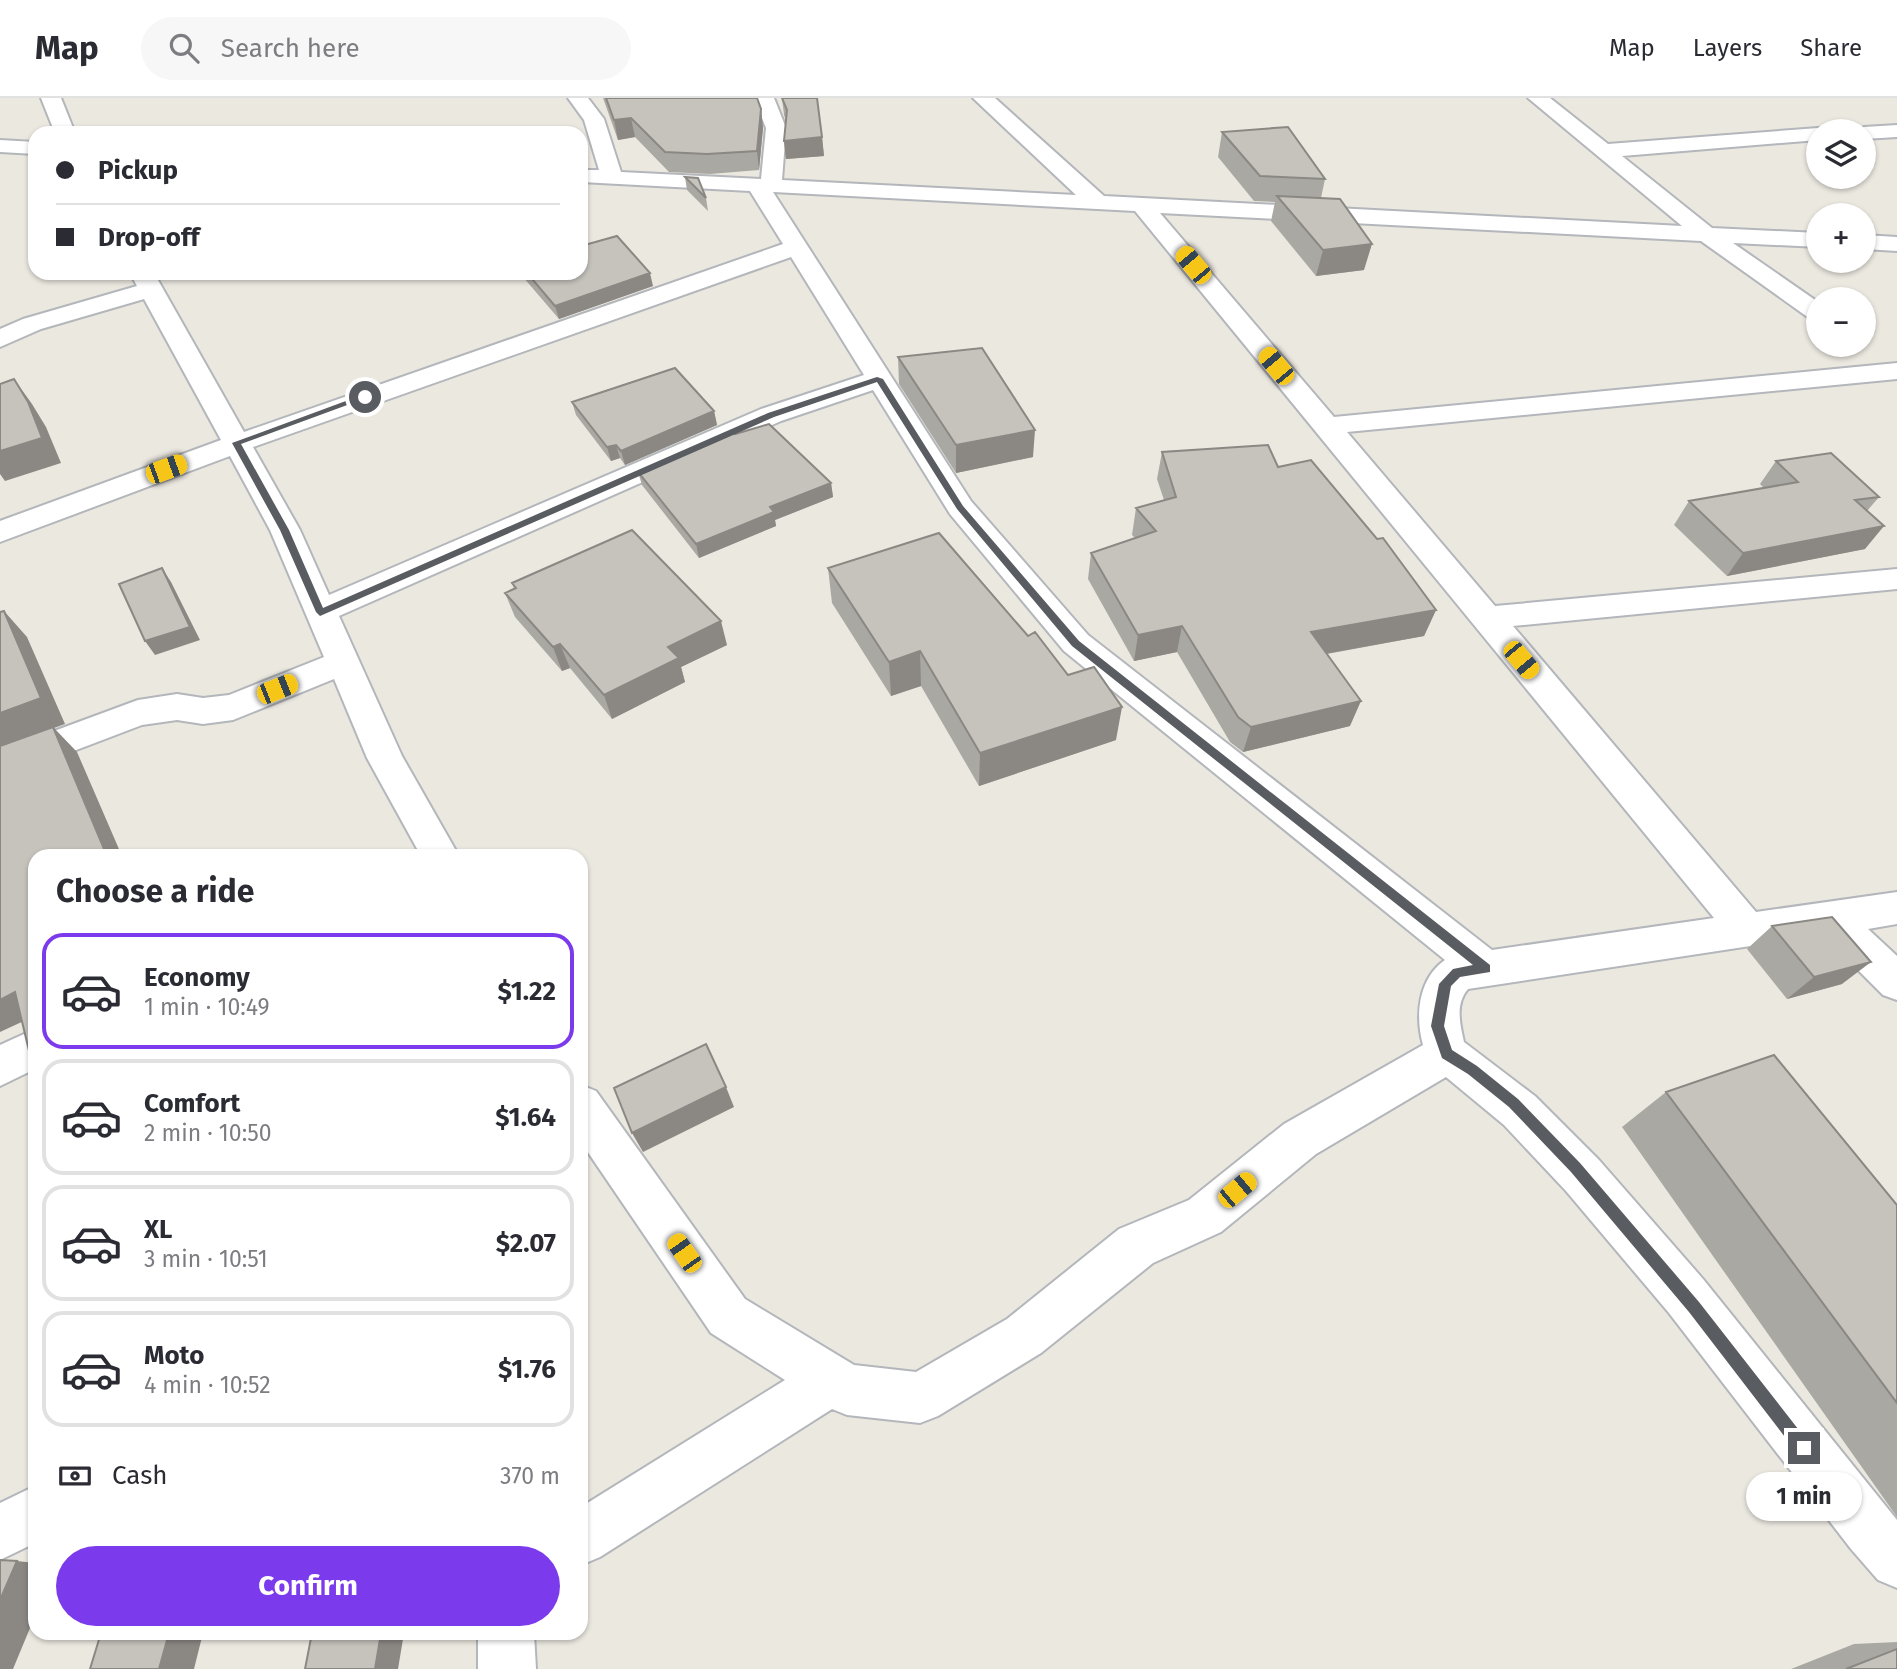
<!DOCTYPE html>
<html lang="en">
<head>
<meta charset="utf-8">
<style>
	body { margin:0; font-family:"Fira Sans",sans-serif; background:#f7f7f7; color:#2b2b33; height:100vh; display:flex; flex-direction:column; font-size:26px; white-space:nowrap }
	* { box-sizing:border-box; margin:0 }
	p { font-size:23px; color:#7c7c81 }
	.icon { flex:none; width:38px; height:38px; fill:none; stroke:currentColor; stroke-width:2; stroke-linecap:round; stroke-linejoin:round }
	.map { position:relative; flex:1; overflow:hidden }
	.side { position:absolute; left:28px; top:751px; width:560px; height:791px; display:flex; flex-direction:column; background:#fff; border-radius:21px; box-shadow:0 2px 5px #0004 }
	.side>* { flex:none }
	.banner { position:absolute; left:28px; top:28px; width:560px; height:154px; border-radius:21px; box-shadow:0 2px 5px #0004; display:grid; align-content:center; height:154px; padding:0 28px; background:#fff }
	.fabs { position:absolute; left:1806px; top:21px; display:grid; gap:14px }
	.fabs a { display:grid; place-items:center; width:70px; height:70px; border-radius:50%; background:#fff; box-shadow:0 2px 5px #0004; font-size:35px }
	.end { position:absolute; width:32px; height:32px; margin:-16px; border:9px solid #595c60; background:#fff; box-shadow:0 0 0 4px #fff }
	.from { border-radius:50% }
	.bubble { position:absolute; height:49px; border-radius:24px; background:#fff; box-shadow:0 2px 5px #0004; font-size:23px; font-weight:700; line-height:49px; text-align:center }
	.car { position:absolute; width:21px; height:42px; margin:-21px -10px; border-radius:9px; box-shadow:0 0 5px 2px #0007; background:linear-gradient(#f5c518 24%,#345 0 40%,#f5c518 0 76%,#345 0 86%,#f5c518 0) }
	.banner b { display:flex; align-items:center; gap:24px; height:66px; font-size:26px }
	.banner b+b { border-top:2px solid #e1e1e2 }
	.banner i { width:18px; height:18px; background:#2b2b33 }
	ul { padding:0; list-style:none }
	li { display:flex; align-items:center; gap:21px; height:116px; margin:0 14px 10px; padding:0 14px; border:4px solid #e1e1e2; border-radius:21px }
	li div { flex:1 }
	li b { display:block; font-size:26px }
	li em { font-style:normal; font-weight:700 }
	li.active { border-color:#7c3aed }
	li>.icon { width:63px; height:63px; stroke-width:1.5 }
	h2 { padding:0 28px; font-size:32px; line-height:84px }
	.pay { display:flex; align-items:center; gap:18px; height:77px; padding:0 28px; font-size:26px }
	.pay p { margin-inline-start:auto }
	.cta { display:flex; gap:14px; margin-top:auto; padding:14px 28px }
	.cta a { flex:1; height:80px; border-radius:42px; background:#7c3aed; color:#fff; font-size:28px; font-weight:700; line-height:80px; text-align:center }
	header { display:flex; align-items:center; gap:42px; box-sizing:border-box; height:98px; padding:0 35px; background:#fff; border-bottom:2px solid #e1e1e2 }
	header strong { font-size:33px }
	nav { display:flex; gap:38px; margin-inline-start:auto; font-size:24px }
	.search { width:490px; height:63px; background:#f7f7f7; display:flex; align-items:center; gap:18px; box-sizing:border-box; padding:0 24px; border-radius:38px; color:#7c7c81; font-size:26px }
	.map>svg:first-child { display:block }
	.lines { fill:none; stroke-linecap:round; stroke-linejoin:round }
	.street-casing { stroke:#b3b6ba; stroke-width:4 }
	.street { fill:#fff; fill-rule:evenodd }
	.wall { fill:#aaa8a3 }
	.shaded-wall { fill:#8b8884 }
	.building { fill:#c6c3bd; stroke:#8b8884; stroke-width:2 }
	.route { fill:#595c60 }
</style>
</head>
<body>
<header>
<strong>Map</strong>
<div class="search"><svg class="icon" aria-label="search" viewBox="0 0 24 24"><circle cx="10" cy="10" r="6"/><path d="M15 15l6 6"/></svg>Search here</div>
<nav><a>Map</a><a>Layers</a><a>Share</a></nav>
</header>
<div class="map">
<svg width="1897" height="1571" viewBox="0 0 1897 1571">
	<rect width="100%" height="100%" fill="#ebe8e0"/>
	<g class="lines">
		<defs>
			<path id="street" d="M41,0h20l14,35h-20z
				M568,0h20l16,21 17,53 140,7 5,-51 -12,-30h20l12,30 -4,52 294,15 -103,-97h22l109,98 578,30 -154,-128h22l58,46 210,-16 7,2 -7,1v9l-196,16 90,72 106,5v14l-85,-4 85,59v18l-9,-2 -108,-77 -541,-28 174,204 563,-54v16l-550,53 148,174 402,-37v20l-384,37 243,286 141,-20v32l-29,5 29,27v44l-14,-5 -60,-60 -355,54c-13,15 -8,35 -4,53l71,54 64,64 104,119 194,241v68l-19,-8 -27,-31 -182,-236 -103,-122 -62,-66 -58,-48 -130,77 -95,78 -68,31 -112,90 -103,63 -18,7 -73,-8 -15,-6 -232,148 -19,8v-58l204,-127 -74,-47 -130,-191v-57l15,6 149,208 109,66 62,7 91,-53 112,-90 70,-29 95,-76 139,-79c-8,-29 -5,-66 22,-85l-381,-309 -114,-137 -77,-124 -92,31 -442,195 63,140 57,100h-38l-54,-98 -33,-79 -101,41 -30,4 -26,-4 -35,5 -142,54v-28l138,-51 39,-6 26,4 26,-3 95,-38 -54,-127 -40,-74 -230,86v-21l221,-81 -77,-141 -103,30 -41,18v-18l23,-10 114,-33 -7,-13h24l90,159 539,-188 -33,-53 -169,-9v-12h18l-15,-50zM773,94l362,19 579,707 -222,32 -404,-315 -117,-134zM791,159l73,118 -103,34 -432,186 -29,-65 -47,-83z
				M1897,27v12l-33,2v-8h-9l9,-4z
				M0,42l35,2v12l-35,-2z
				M1864,137l33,2v14l-33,-2z
				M35,931v40l-35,17v-41z
				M35,1388v57l-35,17v-57z
				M478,1535h56l2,36h-58z"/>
		</defs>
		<use href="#street" class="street-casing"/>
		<use href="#street" class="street"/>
	</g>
	<path class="wall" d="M603,0h147l11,11 2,19 -4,42 -49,4 -41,-2 -34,-35 -17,3z
		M782,0l40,39 2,19 -38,3 -2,-18 2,-20 -2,-6z
		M1222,34l103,47 -4,19 43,72 -48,6 -45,-55 4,-19 -21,-1 -36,-44z
		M685,79l21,21 2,13 -21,-21z
		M522,175h59l72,13 -94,33 -36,-42z
		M898,259l135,100 -77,16 -57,-89z
		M572,304l142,9 3,14 -92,40 -5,-7 -9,3 -35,-46z
		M735,336l96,49 2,14 -58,23 1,6 -77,32 -57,-73 -4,-13z
		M1162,354l116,15 158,143 -12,26 -97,18 23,72 -107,26 -13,-10 -53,-90 -43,9 -46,-82 3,-26 44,-15 -3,-3 4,-27 28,-8 -7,-21z
		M1776,363l103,36 -12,14 -2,38 -138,27 -53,-51 15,-24 75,-13 -4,-4z
		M828,470l288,172 -137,46 -58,-100 -30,10 -59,-93z
		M512,485l215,62 -46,22 4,15 -73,37 -42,-51 -8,3 -47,-54 -10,-24 9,-4z
		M1772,828l70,58 -55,15 -40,-50z
		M1666,994l231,113v312l-275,-390z
		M1897,1544v27h-106l63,-25z"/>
	<path class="shaded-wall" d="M761,11l2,19 -4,42 -2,-19z
		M631,20l4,19 -17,3 -4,-20z
		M822,39l2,19 -38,3 -2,-18z
		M1372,146l-8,26 -48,6 7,-26z
		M650,175l3,13 -94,33 -4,-13z
		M14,281l18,25 14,23 15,36 -56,18 -5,-7v-23z
		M714,313l3,14 -92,40 -4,-14z
		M1035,332l-2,27 -77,16v-28z
		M616,347l4,13 -9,3 -4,-14z
		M831,385l2,14 -58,23 1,6 -77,32 -3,-14 74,-37z
		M1884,428l-19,23 -138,27 16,-23z
		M162,470l9,14 29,58 -45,15 -10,-14z
		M1436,512l-12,26 -122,22 9,-26z
		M4,513l23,26 38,87 -11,4 23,24 45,104h-15l-107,-107v-36z
		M721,523l6,24 -46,22 4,15 -73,37 -8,-24 64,-48z
		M1182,528l-5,26 -43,9 4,-26z
		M560,546l10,24 -8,3 -9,-24z
		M920,553l1,35 -30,10 -2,-34z
		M1361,603l-11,25 -107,26 8,-25z
		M1122,609l-6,33 -137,46 1,-33z
		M1871,864l-29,22 -55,15 27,-22z
		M15,894l11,28 -26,12v-34z
		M726,989l8,20 -91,45 -11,-19z
		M17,1463l18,2v53l-22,53h-13v-69z
		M169,1535h34l-9,36h-35z
		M381,1535h23l-6,36h-23z"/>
	<path class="building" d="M606,0h151l4,11 -4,42 -50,3 -42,-2 -34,-34 -17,2z
		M782,0h35l5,39 -38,4 3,-31z
		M1288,29l37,52 -65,-3 -38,-44z
		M685,79l13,1 8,20z
		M1277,98l63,3 32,45 -49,6z
		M617,138l33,37 -95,33 -28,-33h54v-27z
		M982,250l53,82 -79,15 -58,-88z
		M675,270l39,43 -93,40 -5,-6 -9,2 -35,-45z
		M14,281l14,23 14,36 -42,13v-67z
		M769,326l62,59 -61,24 4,5 -78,32 -58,-72 94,-41 3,3z
		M1268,347l10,22 33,-7 66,79 6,-1 53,72 -125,22 50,69 -110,26 -13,-10 -56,-91 -44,9 -47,-82 65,-22 -20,-23 40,-11 -14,-45z
		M1831,355l48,44 -24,3 29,26 -141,27 -54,-52 109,-19 -22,-21z
		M632,432l89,91 -53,26 11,11 -75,37 -44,-51 -7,3 -48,-54 11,-5 -4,-5z
		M939,435l89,103 7,-4 33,43 26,-8 28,40 -142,46 -60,-102 -31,11 -61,-94z
		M162,470l28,59 -45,14 -26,-57z
		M4,513l37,87 -41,15v-101z
		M53,629l54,129h-72v220l-20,-84 -15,8v-254z
		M1832,819l39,45 -57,15 -42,-51z
		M706,946l20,43 -94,46 -18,-45z
		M1774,957l123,150v198l-231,-311z
		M0,1462l17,1 -17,39z
		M101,1535h68l-10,36h-69z
		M312,1535h69l-6,36h-70z
		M1897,1551v20h-51z"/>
	<path class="route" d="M877,279l6,2 80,127 116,135 411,324v7l-30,5 -9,9 -7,40 8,24 25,16 41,33 62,64 119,139 110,141 2,5 -2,6 -5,2 -6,-2 -109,-142 -118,-140 -62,-65 -41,-33 -26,-16 -11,-32 8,-42 14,-15 20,-4 -401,-319 -115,-137 -80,-127 -103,35 -454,199 -4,-4 -36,-82 -48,-87 130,-48 7,2 -128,47 48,86 34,78 445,-195z"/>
</svg>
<div class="fabs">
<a><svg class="icon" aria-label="layers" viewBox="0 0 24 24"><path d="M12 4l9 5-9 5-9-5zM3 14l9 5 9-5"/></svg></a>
<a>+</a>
<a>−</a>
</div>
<i class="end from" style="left:365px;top:299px"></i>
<i class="end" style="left:1804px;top:1350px"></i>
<div class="bubble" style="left:1746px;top:1374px;width:116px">1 min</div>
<i class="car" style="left:1193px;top:167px;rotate:320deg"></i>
<i class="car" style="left:1276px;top:268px;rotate:320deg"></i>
<i class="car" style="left:166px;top:371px;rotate:70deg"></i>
<i class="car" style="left:1521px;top:562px;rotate:140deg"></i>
<i class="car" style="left:277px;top:591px;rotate:68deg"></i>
<i class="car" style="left:1237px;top:1092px;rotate:50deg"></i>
<i class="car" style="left:684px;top:1155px;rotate:325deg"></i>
<div class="banner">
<b><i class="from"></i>Pickup</b>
<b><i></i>Drop-off</b>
</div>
<section class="side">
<h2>Choose a ride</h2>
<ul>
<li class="active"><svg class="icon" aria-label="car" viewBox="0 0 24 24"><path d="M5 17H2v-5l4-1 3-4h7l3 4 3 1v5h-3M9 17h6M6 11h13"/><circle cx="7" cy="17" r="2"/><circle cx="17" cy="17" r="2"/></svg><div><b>Economy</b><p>1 min · 10:49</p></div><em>$1.22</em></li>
<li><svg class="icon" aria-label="car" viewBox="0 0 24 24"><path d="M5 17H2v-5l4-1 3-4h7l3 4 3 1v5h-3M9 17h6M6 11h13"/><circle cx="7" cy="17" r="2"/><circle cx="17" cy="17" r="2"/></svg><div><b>Comfort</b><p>2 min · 10:50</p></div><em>$1.64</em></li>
<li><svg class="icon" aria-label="car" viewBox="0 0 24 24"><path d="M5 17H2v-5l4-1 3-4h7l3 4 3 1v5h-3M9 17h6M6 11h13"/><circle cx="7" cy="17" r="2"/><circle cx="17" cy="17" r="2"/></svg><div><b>XL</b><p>3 min · 10:51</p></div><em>$2.07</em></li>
<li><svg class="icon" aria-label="car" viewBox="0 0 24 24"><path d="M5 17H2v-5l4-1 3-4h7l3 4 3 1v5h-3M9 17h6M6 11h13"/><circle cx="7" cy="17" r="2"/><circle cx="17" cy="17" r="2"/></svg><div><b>Moto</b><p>4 min · 10:52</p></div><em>$1.76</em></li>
</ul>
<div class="pay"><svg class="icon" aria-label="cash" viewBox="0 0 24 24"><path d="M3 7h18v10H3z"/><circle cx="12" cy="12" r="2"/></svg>Cash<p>370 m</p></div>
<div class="cta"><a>Confirm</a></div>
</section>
</div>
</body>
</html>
